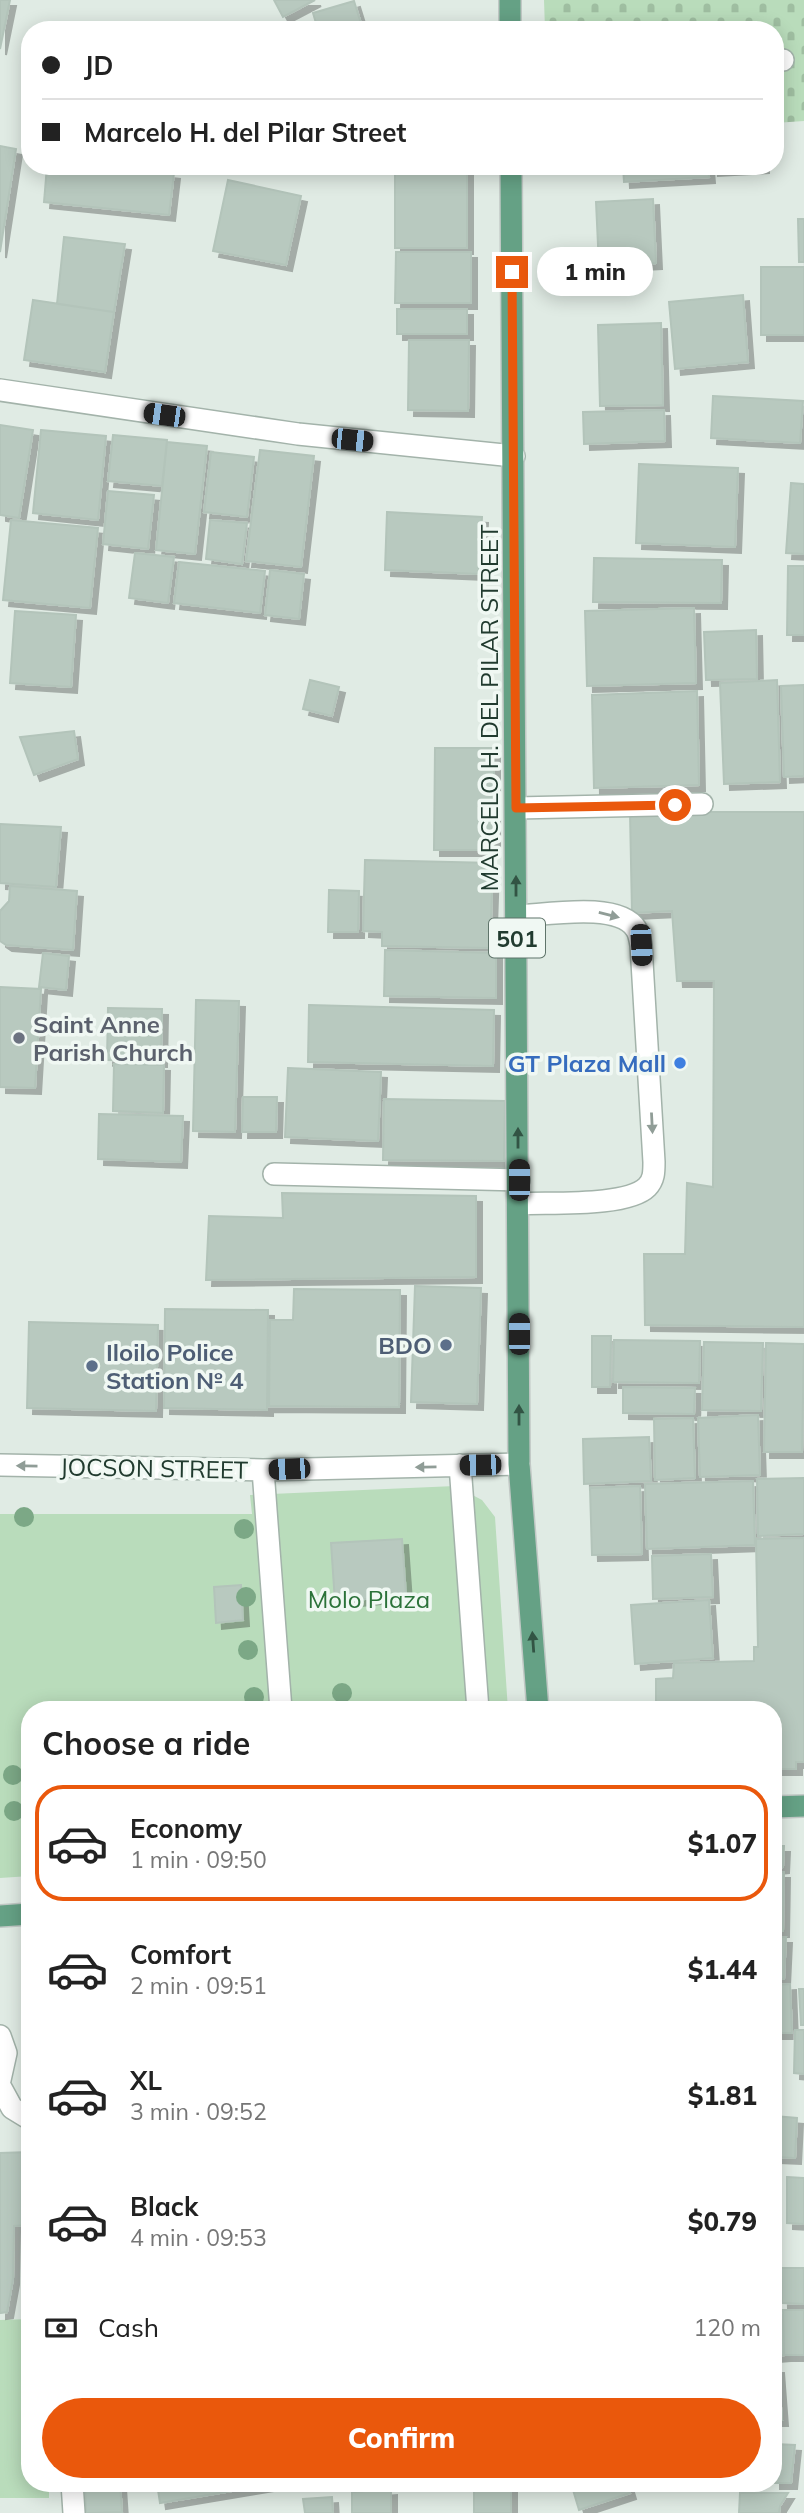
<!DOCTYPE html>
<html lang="en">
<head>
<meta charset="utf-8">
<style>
	body { margin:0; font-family:Mulish,sans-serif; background:#f6f6f6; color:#222; height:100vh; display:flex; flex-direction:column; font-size:26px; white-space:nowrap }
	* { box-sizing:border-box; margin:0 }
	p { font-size:23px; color:#767676 }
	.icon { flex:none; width:38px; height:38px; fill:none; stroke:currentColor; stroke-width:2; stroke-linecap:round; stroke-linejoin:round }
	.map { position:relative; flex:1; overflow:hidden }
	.side { position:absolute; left:21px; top:1701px; width:761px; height:791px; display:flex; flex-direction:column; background:#fff; border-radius:28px; box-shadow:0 4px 18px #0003 }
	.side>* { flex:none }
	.banner { position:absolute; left:21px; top:21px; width:763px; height:154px; border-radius:28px; box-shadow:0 4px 18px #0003; display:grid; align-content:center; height:154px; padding:0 21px; background:#fff }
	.end { position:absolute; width:32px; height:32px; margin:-16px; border:9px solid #ea580c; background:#fff; box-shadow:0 0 0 4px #fff }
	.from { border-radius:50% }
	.bubble { position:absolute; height:49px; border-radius:24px; background:#fff; box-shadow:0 4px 18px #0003; font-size:23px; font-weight:800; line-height:49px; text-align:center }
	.car { position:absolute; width:21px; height:42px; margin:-21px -10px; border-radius:9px; box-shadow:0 0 5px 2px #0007; background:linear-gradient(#222 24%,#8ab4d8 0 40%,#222 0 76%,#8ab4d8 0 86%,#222 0) }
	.banner b { display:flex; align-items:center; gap:24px; height:66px; font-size:26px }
	.banner b+b { border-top:2px solid #e0e0e0 }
	.banner i { width:18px; height:18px; background:#222 }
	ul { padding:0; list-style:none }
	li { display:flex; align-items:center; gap:21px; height:116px; margin:0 14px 10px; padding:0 7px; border:4px solid transparent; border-radius:28px }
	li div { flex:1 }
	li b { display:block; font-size:26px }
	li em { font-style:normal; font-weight:800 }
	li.active { border-color:#ea580c }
	li>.icon { width:63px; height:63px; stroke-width:1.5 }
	h2 { padding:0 21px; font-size:32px; line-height:84px }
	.pay { display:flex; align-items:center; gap:18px; height:77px; padding:0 21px; font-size:26px }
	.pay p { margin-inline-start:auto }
	.action { display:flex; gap:14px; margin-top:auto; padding:14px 21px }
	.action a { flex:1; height:80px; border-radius:42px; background:#ea580c; color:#fff; font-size:28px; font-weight:800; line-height:80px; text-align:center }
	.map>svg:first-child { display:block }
	.green { fill:#b9dcbb }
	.cemetery { fill:url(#cemetery-stones) }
	.building { fill:#b8c9bf; stroke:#b3c4ba; stroke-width:2; filter:url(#shadow) }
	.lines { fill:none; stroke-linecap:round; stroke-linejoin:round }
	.minor-casing { stroke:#a3b3aa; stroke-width:24 }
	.major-casing { stroke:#c1c8c5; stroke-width:24 }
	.minor { stroke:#fff; stroke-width:21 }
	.major { stroke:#65a185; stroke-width:21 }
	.tree { fill:#7ca886 }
	.oneway { fill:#325444 }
	.oneway2 { fill:#909d97 }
	.route { stroke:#ea580c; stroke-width:9 }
	.worship-dot { fill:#6b7280; stroke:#f0f8f3; stroke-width:2.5 }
	.shop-dot { fill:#3f7fe0; stroke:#f0f8f3; stroke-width:2.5 }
	.service-dot { fill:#5c6f8a; stroke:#f0f8f3; stroke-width:2.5 }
	.labels { text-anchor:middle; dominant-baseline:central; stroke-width:7; stroke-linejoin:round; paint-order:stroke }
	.shield { fill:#f0f8f3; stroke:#5f746a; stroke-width:2 }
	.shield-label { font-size:23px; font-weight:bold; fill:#213b2f }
	.street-label { font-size:24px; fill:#213b2f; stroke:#f0f8f3 }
	.worship-label { font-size:24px; font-weight:bold; fill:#5b616d; stroke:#f0f8f3; text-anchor:start }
	.shop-label { font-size:24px; font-weight:bold; fill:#366cbe; stroke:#f0f8f3; text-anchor:end }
	.service-label { font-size:24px; font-weight:bold; fill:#4e5e75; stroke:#f0f8f3; text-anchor:end }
	.park-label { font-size:24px; fill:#2b7239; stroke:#f0f8f3 }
</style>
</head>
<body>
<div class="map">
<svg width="804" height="2513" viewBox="0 0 804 2513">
	<defs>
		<pattern id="cemetery-stones" width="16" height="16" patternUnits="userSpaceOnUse" patternTransform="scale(1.75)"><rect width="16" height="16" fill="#b9dcbb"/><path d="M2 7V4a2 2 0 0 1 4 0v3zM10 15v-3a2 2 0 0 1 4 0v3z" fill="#9fbea1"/></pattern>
		<filter id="shadow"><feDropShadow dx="6" dy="6" stdDeviation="0" flood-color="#0004"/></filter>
	</defs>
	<rect width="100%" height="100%" fill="#e0ebe4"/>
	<path class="green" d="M455,1486l27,14 13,17 13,193h-478v166l-30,2v-364h252l-2,-19z
		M30,2319v164h19v15h-49v-178z"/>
	<path class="cemetery" d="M544,0h260v121l-29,2v-93h-230z"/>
	<path class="building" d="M0,0h10l-10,49z
		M274,0h41l-32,17z
		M354,1l9,29h-45l-5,-17z
		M0,146l16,3 -16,103z
		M47,166h61l66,7 -5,42 -125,-13z
		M395,166h72v82h-72z
		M623,166h85l1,11 -85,5z
		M712,166h51v1l-51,3z
		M228,180l73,16 -15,69 -73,-14z
		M653,199l3,64 -57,3 -3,-64z
		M798,219h6v43h-5z
		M64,237l61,7 -11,68 -57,-8z
		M396,252h75v51h-76z
		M761,267h43v68h-43z
		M743,295l5,67 -73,7 -6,-67z
		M33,300l81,12 -9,60 -81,-12z
		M397,309h70v25h-70z
		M661,323l2,82 -63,1 -2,-81z
		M409,340h60l-1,71 -60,-1z
		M713,396l90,5 -3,42 -89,-5z
		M664,410l1,31 -81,3 -1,-32z
		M0,425l33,5 -14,88 -19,-3z
		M41,430l65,6 -8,84 -65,-7z
		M113,435l54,5 -5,46 -54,-5z
		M167,442l40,4 -12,108 -39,-4z
		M260,450l54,6 -13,111 -55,-6z
		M211,452l43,5 -7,60 -43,-5z
		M639,464l99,4 -3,79 -99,-4z
		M791,483l13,1v70l-18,-1z
		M108,491l46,4 -6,54 -45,-5z
		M387,512l95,5 -3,57 -94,-4z
		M11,520l87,8 -8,80 -87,-8z
		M210,520l37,3 -5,41 -36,-5z
		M135,553l39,4 -6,46 -39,-5z
		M594,558l128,2 -1,43 -128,-1z
		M179,562l86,9 -5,42 -86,-10z
		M788,566h16v69h-17z
		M270,570l34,4 -5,45 -34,-4z
		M694,608l2,75 -109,3 -2,-75z
		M15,611l61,4 -5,72 -61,-4z
		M756,630l1,49 -51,1 -2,-48z
		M310,680l29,7 -7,29 -29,-7z
		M777,680l3,102 -56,2 -4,-101z
		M804,685v91l-20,1 -3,-91z
		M697,691l2,94 -105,3 -2,-93z
		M74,731l4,28 -44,16 -14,-38z
		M435,748h59v102h-60z
		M630,812h174v515l-159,-2 -1,-71h41l2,-71 26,4 1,-206h-37l-5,-70 -40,2z
		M0,824l61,3 -5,60 -56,-4z
		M365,860l128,3 -3,85 -108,-2v-14l-19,-1z
		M10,886l67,5 -4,59 -67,-5 -6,-4v-30l9,-10z
		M329,890l30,1 -1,41h-30z
		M385,950l111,3v45l-112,-2z
		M43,953l26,3 -3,34 -27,-3z
		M0,987l41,2 -6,99 -35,-1z
		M196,1000l43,1 -4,131 -42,-1z
		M309,1005l185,5 -1,56 -185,-4z
		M108,1008l54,1 -1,52 -54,-1z
		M114,1064l50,1 -1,48 -50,-2z
		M288,1068l93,4 -3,69 -93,-4z
		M243,1097h34l-1,35h-34z
		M384,1099l121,2 -1,60 -121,-1z
		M99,1114l84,2 -2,46 -83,-3z
		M282,1193l194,3v81l-270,3 3,-64 74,2z
		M415,1286l66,2 -4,116 -66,-2z
		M294,1289l106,1 -1,117 -130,-1 1,-86h23z
		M165,1309l103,1 -1,100 -103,-2z
		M29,1322l129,3 -2,86 -129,-3z
		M592,1336h19l-1,51h-18z
		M614,1340l86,1 -1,42 -86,-1z
		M704,1342l59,1 -2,68 -59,-1z
		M766,1343l38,1 -2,108h-38z
		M623,1387l72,1 -1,26 -71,-1z
		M758,1415l2,60 -60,2 -2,-59z
		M693,1418l2,60 -40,2 -1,-61z
		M649,1437l2,44 -67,3 -1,-45z
		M804,1478v56l-46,2 -1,-57z
		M753,1481l2,64 -108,4 -2,-65z
		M640,1486l2,68 -50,1 -2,-67z
		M804,1538v224h-8v7h-22v-59h-118v-31l17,-1 1,-15 80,-2v-14h4l-2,-108z
		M402,1539l4,56 -71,7 -4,-59z
		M711,1554l2,43 -60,2 -1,-43z
		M241,1585l2,35 -27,3 -2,-36z
		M709,1600l4,58 -78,6 -4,-59z
		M774,1846h10l-1,21 -9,1z
		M774,1872h10l-1,59h-9z
		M774,1937h12l-2,42h-10z
		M790,1984l2,49h-18v-48z
		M799,1989h5v36h-3z
		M795,2030h9v44l-10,-1z
		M774,2116l23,2 -2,40 -21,-1z
		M30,2152v73l-16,1 -1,53 -6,33 -7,1v-160z
		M787,2177l17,1v46l-17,-1z
		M781,2268h23v36l-22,-1z
		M783,2310h21v45h-20z
		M774,2315h9l1,40 -10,1z
		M774,2367h4l4,53h-8z
		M774,2444l21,1 -4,38h-17z
		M85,2483h35l2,29 -36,1z
		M157,2483h123l-120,20z
		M474,2483h37v30h-37z
		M571,2483h56l3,10 -51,17z
		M391,2489v24h-39v-21z
		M740,2493h48l-8,13 -1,7h-40z
		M332,2497l1,16h-28l-2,-14z"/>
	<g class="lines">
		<defs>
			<path id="minor" d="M775,60h8
				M0,390l298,44 216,22
				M516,808l186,-4
				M517,916c28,-1 102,-15 119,13 3,4 4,11 5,16l13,217c0,10 0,18 -7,25 -20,20 -99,15 -128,17
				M274,1174l245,6
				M0,1465l263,5 256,-6
				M460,1465l18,245
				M263,1470l18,240
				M0,2036l6,17 -6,27
				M0,2086l12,22 18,11
				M72,2483l2,30"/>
			<path id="major" d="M510,30v-30
				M511,166l8,1298 19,246
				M774,1807l30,-1
				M0,1916l30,-2"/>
		</defs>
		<use href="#minor" class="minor-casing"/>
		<use href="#major" class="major-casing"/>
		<use href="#minor" class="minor"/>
		<use href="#major" class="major"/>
	</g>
	<g class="tree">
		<circle cx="24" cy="1517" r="10"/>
		<circle cx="244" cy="1529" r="10"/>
		<circle cx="246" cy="1597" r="10"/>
		<circle cx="248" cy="1650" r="10"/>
		<circle cx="342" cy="1693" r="10"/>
		<circle cx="254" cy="1697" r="10"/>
		<circle cx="13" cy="1775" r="10"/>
		<circle cx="14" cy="1811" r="10"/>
	</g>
	<defs><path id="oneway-solid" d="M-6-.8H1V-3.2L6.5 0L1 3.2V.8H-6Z" transform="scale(1.75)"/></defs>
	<g class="oneway">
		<use href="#oneway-solid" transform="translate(516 886) rotate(-90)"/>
		<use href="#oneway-solid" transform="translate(518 1138) rotate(-90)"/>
		<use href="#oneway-solid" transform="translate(519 1415) rotate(-90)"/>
		<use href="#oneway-solid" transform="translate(533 1642) rotate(-94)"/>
	</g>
	<g class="oneway2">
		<use href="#oneway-solid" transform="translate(609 915) rotate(14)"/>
		<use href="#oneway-solid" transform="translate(652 1123) rotate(87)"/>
		<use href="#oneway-solid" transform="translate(27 1466) rotate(-179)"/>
		<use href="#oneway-solid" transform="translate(426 1467) rotate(179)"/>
	</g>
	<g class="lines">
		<path class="route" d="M512,272l4,536 159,-3"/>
	</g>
	<circle class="worship-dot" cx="19" cy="1038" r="7"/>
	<circle class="shop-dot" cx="680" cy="1063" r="7"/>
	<g class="service-dot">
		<circle cx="446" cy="1345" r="7"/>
		<circle cx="92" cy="1366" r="7"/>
	</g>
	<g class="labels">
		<rect class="shield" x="489" y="918.5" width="56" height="39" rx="5"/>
		<g class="shield-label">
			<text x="517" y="938">501</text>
		</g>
		<g class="street-label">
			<text transform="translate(489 708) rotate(-90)">MARCELO H. DEL PILAR STREET</text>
			<text transform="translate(154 1468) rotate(1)">JOCSON STREET</text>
		</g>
		<g class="worship-label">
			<text x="33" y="1024">Saint Anne<tspan x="33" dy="28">Parish Church</tspan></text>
		</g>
		<g class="shop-label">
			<text x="666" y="1063">GT Plaza Mall</text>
		</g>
		<g class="service-label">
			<text x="432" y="1345">BDO</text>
			<text x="106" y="1352" text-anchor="start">Iloilo Police<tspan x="106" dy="28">Station № 4</tspan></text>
		</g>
		<g class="park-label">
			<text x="369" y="1599">Molo Plaza</text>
		</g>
	</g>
</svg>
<i class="end from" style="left:675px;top:805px"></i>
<i class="end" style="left:512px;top:272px"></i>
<div class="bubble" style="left:537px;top:247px;width:116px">1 min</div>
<i class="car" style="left:164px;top:415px;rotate:278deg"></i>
<i class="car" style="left:352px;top:440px;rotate:96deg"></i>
<i class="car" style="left:641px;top:945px;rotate:177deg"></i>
<i class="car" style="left:519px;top:1180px;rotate:0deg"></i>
<i class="car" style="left:519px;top:1334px;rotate:0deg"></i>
<i class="car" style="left:480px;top:1465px;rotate:269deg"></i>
<i class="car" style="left:289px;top:1469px;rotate:268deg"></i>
<div class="banner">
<b><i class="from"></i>JD</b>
<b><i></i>Marcelo H. del Pilar Street</b>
</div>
<section class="side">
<h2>Choose a ride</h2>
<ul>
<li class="active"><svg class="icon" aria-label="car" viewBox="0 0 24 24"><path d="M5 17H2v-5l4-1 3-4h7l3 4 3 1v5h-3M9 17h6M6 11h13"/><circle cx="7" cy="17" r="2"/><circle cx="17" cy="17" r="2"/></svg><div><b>Economy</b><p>1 min · 09:50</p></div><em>$1.07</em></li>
<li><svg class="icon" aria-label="car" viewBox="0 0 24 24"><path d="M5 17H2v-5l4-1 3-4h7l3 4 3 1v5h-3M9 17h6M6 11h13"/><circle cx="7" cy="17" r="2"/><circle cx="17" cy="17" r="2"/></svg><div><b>Comfort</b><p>2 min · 09:51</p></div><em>$1.44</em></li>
<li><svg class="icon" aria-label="car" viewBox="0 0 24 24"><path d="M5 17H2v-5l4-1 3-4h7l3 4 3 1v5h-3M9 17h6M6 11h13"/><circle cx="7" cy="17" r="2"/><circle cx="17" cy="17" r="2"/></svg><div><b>XL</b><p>3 min · 09:52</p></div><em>$1.81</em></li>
<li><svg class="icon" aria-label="car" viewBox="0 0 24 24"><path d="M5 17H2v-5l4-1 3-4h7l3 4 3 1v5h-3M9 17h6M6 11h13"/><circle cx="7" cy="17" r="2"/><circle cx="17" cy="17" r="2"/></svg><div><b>Black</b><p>4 min · 09:53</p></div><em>$0.79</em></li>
</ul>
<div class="pay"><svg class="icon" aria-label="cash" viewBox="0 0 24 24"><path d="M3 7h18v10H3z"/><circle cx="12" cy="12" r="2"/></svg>Cash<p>120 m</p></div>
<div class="action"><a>Confirm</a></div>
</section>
</div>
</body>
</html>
